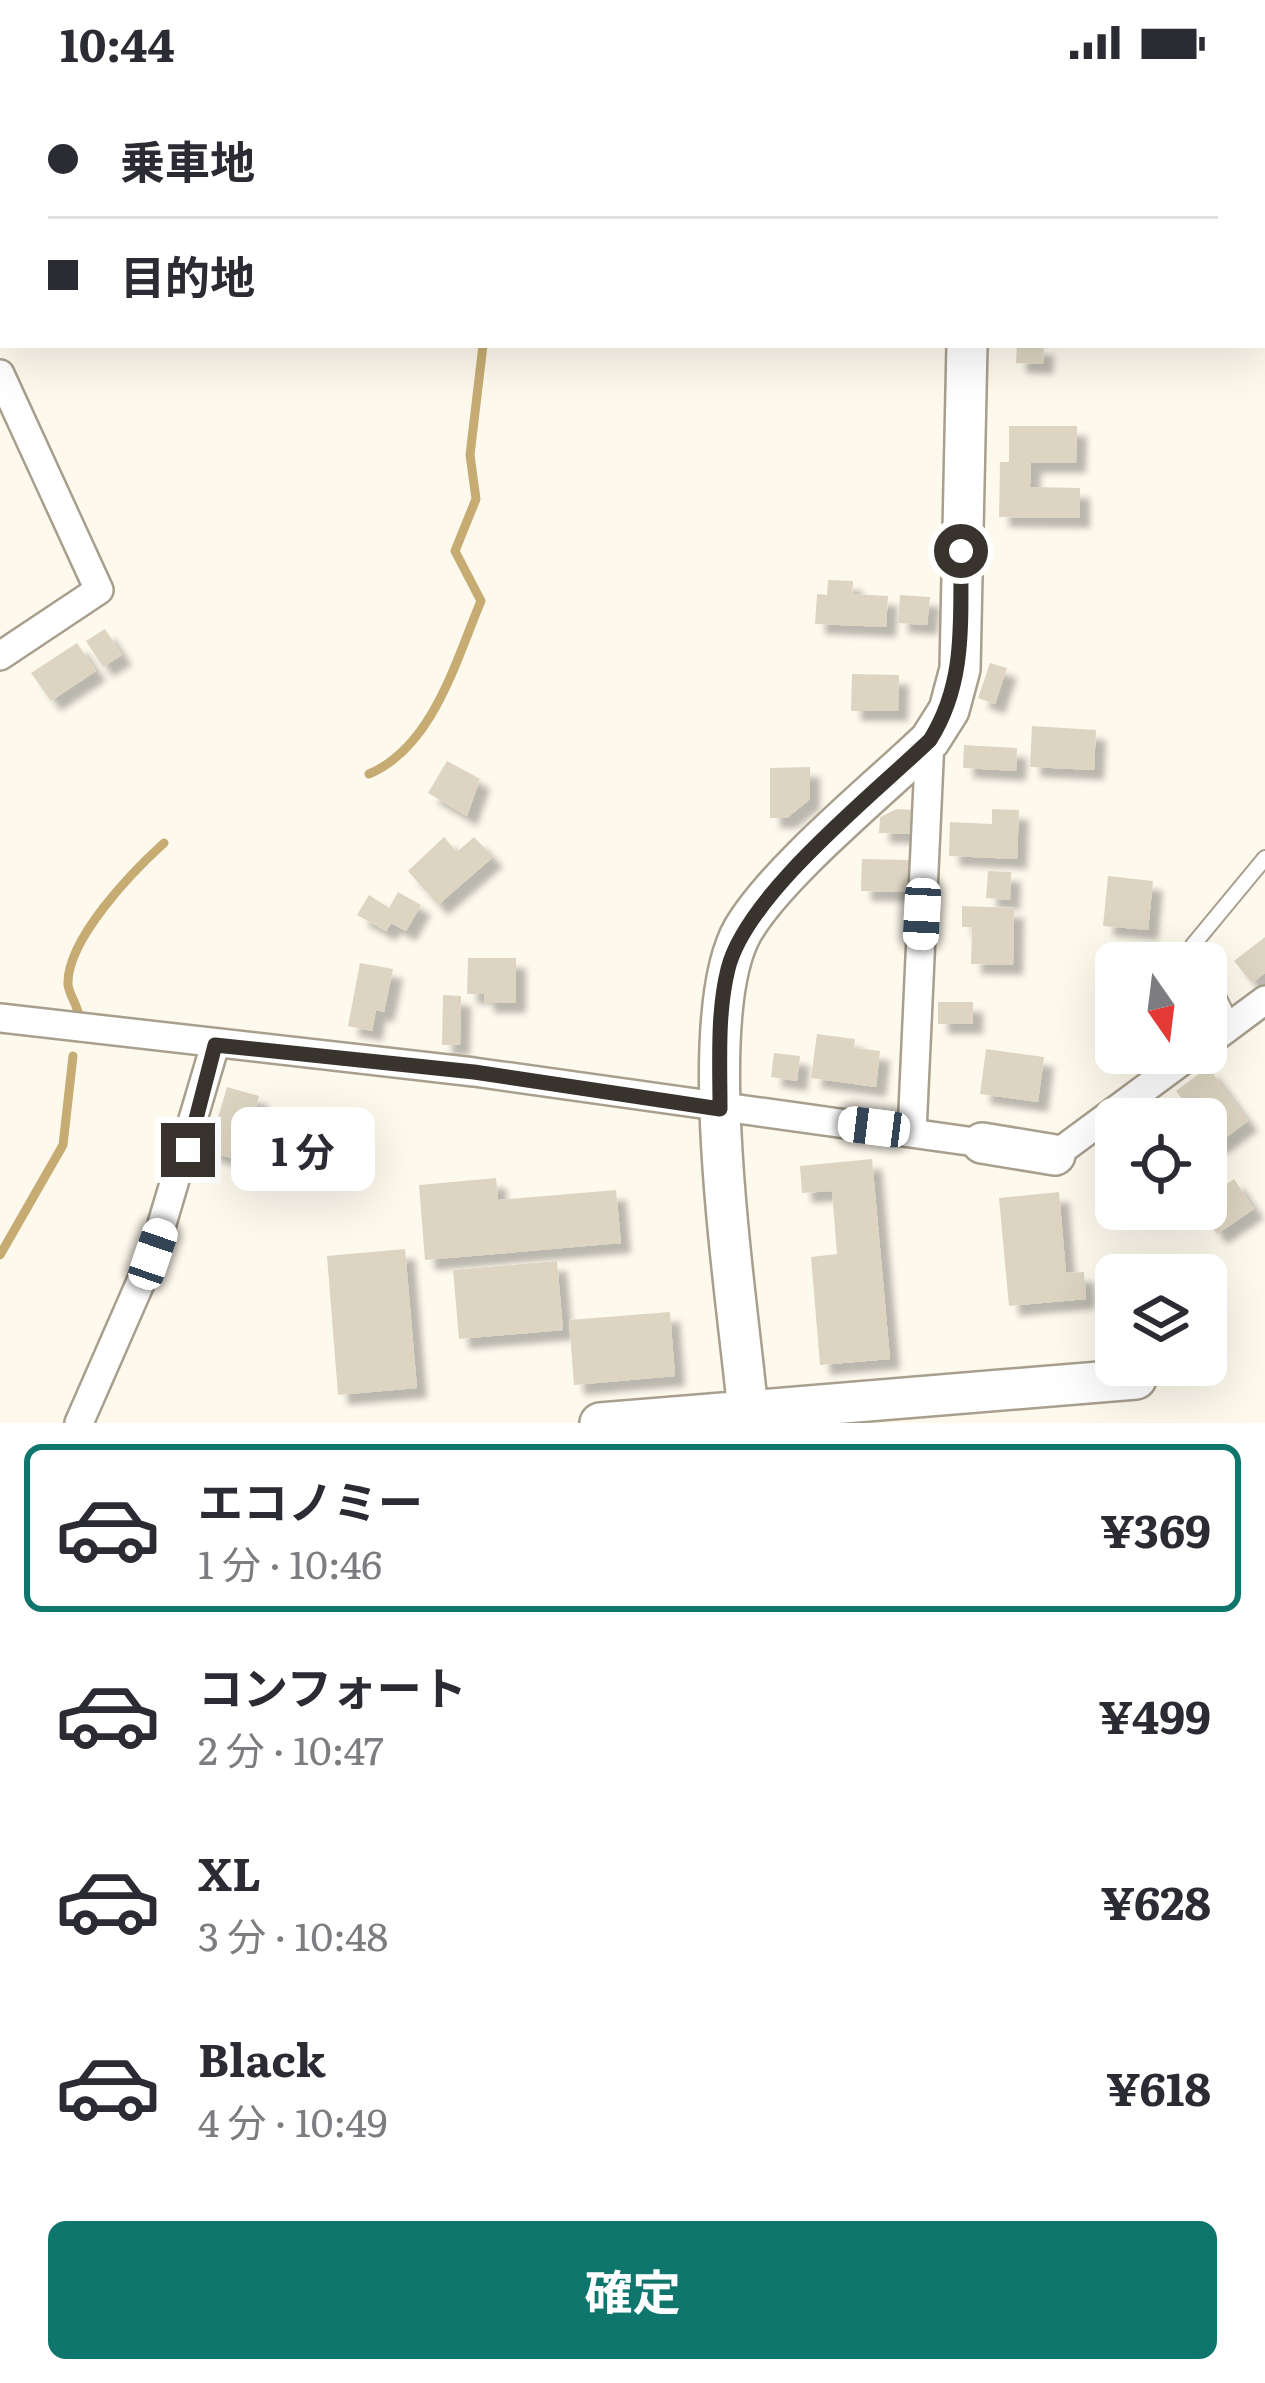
<!DOCTYPE html>
<html lang="ja">
<head>
<meta charset="utf-8">
<style>
	body { margin:0; font-family:Literata,"Noto Sans JP",serif; background:#f2f2f3; color:#2b2b33; height:100vh; display:flex; flex-direction:column; font-size:45px; white-space:nowrap }
	* { box-sizing:border-box; margin:0 }
	p { font-size:39px; color:#7c7c81 }
	.icon { flex:none; width:66px; height:66px; fill:none; stroke:currentColor; stroke-width:2; stroke-linecap:round; stroke-linejoin:round }
	.map { position:relative; height:1339px; overflow:hidden }
	.sheet { display:flex; flex-direction:column; background:#fff; flex:1 }
	.sheet>* { flex:none }
	.top-card { position:absolute; left:0px; top:0px; width:1266px; height:264px; box-shadow:0 12px 48px #0002; display:grid; align-content:center; height:264px; padding:0 48px; background:#fff }
	.needle { width:78px; rotate:166deg }
	.fabs { position:absolute; left:1095px; top:858px; display:grid; gap:24px }
	.fabs a { display:grid; place-items:center; width:132px; height:132px; border-radius:18px; background:#fff; box-shadow:0 12px 48px #0002; font-size:60px }
	.end { position:absolute; width:54px; height:54px; margin:-27px; border:15px solid #38342d; background:#fff; box-shadow:0 0 0 6px #fff }
	.from { border-radius:50% }
	.bubble { position:absolute; height:84px; border-radius:18px; background:#fff; box-shadow:0 12px 48px #0002; font-size:39px; font-weight:700; line-height:84px; text-align:center }
	.car { position:absolute; width:36px; height:72px; margin:-36px -18px; border-radius:15px; box-shadow:0 0 9px 3px #0007; background:linear-gradient(#fff 24%,#345 0 40%,#fff 0 76%,#345 0 86%,#fff 0) }
	.top-card b { display:flex; align-items:center; gap:42px; height:114px; font-size:45px }
	.top-card b+b { border-top:3px solid #e1e1e2 }
	.top-card i { width:30px; height:30px; background:#2b2b33 }
	ul { padding:21px 0 0; list-style:none }
	li { display:flex; align-items:center; gap:36px; height:168px; margin:0 24px 18px; padding:0 24px; border:6px solid transparent; border-radius:18px }
	li div { flex:1 }
	li b { display:block; font-size:45px }
	li em { font-style:normal; font-weight:700 }
	li.current { border-color:#0f766e }
	li>.icon { width:108px; height:108px; stroke-width:1.5 }
	.button { display:flex; gap:24px; margin-top:auto; padding:24px 48px }
	.button a { flex:1; height:138px; border-radius:18px; background:#0f766e; color:#fff; font-size:48px; font-weight:700; line-height:138px; text-align:center }
	.status { display:flex; justify-content:space-between; align-items:center; height:84px; padding:0 60px; background:#fff; direction:ltr }
	.status svg { height:33px; fill:currentColor }
	.map>svg:first-child { display:block }
	.lines { fill:none; stroke-linecap:round; stroke-linejoin:round }
	.stream { stroke:#c6ac72; stroke-width:9 }
	.building { fill:#ddd5c1; filter:url(#shadow) }
	.lane-casing { stroke:#a89f8d; stroke-width:18 }
	.street-casing { stroke:#a89f8d; stroke-width:32 }
	.secondary-casing { stroke:#a89f8d; stroke-width:44 }
	.lane { stroke:#fff; stroke-width:14 }
	.street { stroke:#fff; stroke-width:27 }
	.secondary { stroke:#fff; stroke-width:39 }
	.route { stroke:#38342d; stroke-width:15 }
</style>
</head>
<body>
<div class="status"><b>10:44</b><svg viewBox="0 0 49 12"><path d="M0 12V9h3v3zM5 12V6h3v6zM10 12V3h3v9zM15 12V0h3v12zM26 1h20v11H26zM47 4h2v5h-2z"/></svg></div>
<div class="map">
<svg width="1265" height="1339" viewBox="0 0 1265 1339">
	<defs>
		<filter id="shadow"><feDropShadow dx="10" dy="10" stdDeviation="3" flood-color="#0004"/></filter>
	</defs>
	<rect width="100%" height="100%" fill="#fef9ed"/>
	<g class="lines">
		<path class="stream" d="M606,3l1,-3
			M369,690c64,-27 87,-114 112,-173l-26,-50 21,-52 -6,-44 13,-110
			M78,928c-2,-8 -9,-19 -10,-27 -2,-45 65,-114 96,-142
			M0,1171l63,-110 10,-89"/>
	</g>
	<path class="building" d="M1017,261h27l-1,19 -27,-1z
		M1009,342h68l-1,37h-45l-1,24 50,1v30l-81,-1 1,-55h9z
		M828,496l25,1 -1,13 36,2 -2,31 -71,-3 2,-30 10,1z
		M900,511l30,2 -3,28 -29,-2z
		M105,545l17,26 -19,12 -17,-26z
		M77,559l19,28 -45,30 -20,-28z
		M990,579l17,5 -12,36 -17,-6z
		M852,590l47,1 -1,36h-47z
		M1032,642l64,4 -2,40 -64,-3z
		M964,661l53,3 -1,23 -53,-3z
		M447,677l33,18 -13,37 -39,-23z
		M810,683v32l-23,19h-17v-50z
		M897,725l16,1 -1,24 -33,-1 1,-16z
		M992,725l27,1 -2,49 -68,-3 1,-34 42,2z
		M444,753l13,15 17,-15 19,20 -55,48 -30,-34z
		M862,775l47,1 -1,32 -47,-1z
		M988,787l23,1 -1,28 -24,-2z
		M1108,792l45,5 -5,49 -45,-4z
		M398,808l23,13 -15,26 -15,-8 -5,8 -29,-16 12,-20 20,13z
		M962,822l52,2 -1,57 -42,-1 1,-37h-10z
		M1265,853v36l-13,10 -18,-22z
		M468,874h48v45h-32v-9h-17z
		M360,879l33,6 -9,43 -8,-2 -4,21 -24,-5z
		M443,911l18,1 -1,49h-18z
		M938,918h35v22h-35z
		M817,950l38,5 -1,9 26,3 -4,36 -65,-9z
		M986,965l58,8 -6,45 -58,-8z
		M774,969l26,3 -3,25 -26,-4z
		M1208,983l40,54 -32,24 -10,-14v-12h-9l-21,-28z
		M227,1003l32,9 -18,65 -33,-10z
		M872,1075l18,200 -70,6 -9,-108 26,-3 -5,-63 -30,2 -2,-27z
		M496,1094l2,22 118,-10 5,53 -196,17 -6,-75z
		M1234,1095l20,30 -37,25 -17,-25h6v-11z
		M1059,1108l7,81 18,-1 2,27 -77,7 -10,-108z
		M405,1165l12,139 -79,7 -11,-139z
		M557,1177l6,69 -104,9 -6,-69z
		M670,1228l5,64 -101,9 -5,-65z"/>
	<g class="lines">
		<defs>
			<path id="lane" d="M1202,879l-9,-18 72,-87
				M1206,887l26,54"/>
			<path id="street" d="M0,290l99,216 -99,66
				M0,934l474,54 508,71
				M1206,960l59,-44
				M912,1048l18,-392
				M1055,1071l138,-102
				M79,1339l74,-169 62,-209"/>
			<path id="secondary" d="M974,3v-3
				M982,1059l73,12
				M600,1339l536,-44
				M749,1339c-9,-110 -58,-403 -6,-493 34,-58 135,-140 187,-190l19,-30 11,-41 7,-324"/>
		</defs>
		<use href="#lane" class="lane-casing"/>
		<use href="#street" class="street-casing"/>
		<use href="#secondary" class="secondary-casing"/>
		<use href="#lane" class="lane"/>
		<use href="#street" class="street"/>
		<use href="#secondary" class="secondary"/>
	</g>
	<g class="lines">
		<path class="route" d="M188,1066l27,-105 259,27 246,37c0,-46 -3,-96 8,-140 18,-74 146,-175 202,-229 37,-59 30,-121 31,-189"/>
	</g>
</svg>
<div class="fabs">
<a><svg class="needle" viewBox="-14 -14 28 28"><path d="M0-13l5 13h-10z" fill="#e53935"/><path d="M0 13l5-13h-10z" fill="#7c7c81"/></svg></a>
<a><svg class="icon" aria-label="locate" viewBox="0 0 24 24"><circle cx="12" cy="12" r="6"/><path d="M12 2v4M12 18v4M2 12h4M18 12h4"/></svg></a>
<a><svg class="icon" aria-label="layers" viewBox="0 0 24 24"><path d="M12 4l9 5-9 5-9-5zM3 14l9 5 9-5"/></svg></a>
</div>
<i class="end from" style="left:961px;top:467px"></i>
<i class="end" style="left:188px;top:1066px"></i>
<div class="bubble" style="left:231px;top:1023px;width:144px">1 分</div>
<i class="car" style="left:922px;top:830px;rotate:183deg"></i>
<i class="car" style="left:874px;top:1043px;rotate:277deg"></i>
<i class="car" style="left:153px;top:1170px;rotate:19deg"></i>
<div class="top-card">
<b><i class="from"></i>乗車地</b>
<b><i></i>目的地</b>
</div>
</div>
<section class="sheet">
<ul>
<li class="current"><svg class="icon" aria-label="car" viewBox="0 0 24 24"><path d="M5 17H2v-5l4-1 3-4h7l3 4 3 1v5h-3M9 17h6M6 11h13"/><circle cx="7" cy="17" r="2"/><circle cx="17" cy="17" r="2"/></svg><div><b>エコノミー</b><p>1 分 · 10:46</p></div><em>¥369</em></li>
<li><svg class="icon" aria-label="car" viewBox="0 0 24 24"><path d="M5 17H2v-5l4-1 3-4h7l3 4 3 1v5h-3M9 17h6M6 11h13"/><circle cx="7" cy="17" r="2"/><circle cx="17" cy="17" r="2"/></svg><div><b>コンフォート</b><p>2 分 · 10:47</p></div><em>¥499</em></li>
<li><svg class="icon" aria-label="car" viewBox="0 0 24 24"><path d="M5 17H2v-5l4-1 3-4h7l3 4 3 1v5h-3M9 17h6M6 11h13"/><circle cx="7" cy="17" r="2"/><circle cx="17" cy="17" r="2"/></svg><div><b>XL</b><p>3 分 · 10:48</p></div><em>¥628</em></li>
<li><svg class="icon" aria-label="car" viewBox="0 0 24 24"><path d="M5 17H2v-5l4-1 3-4h7l3 4 3 1v5h-3M9 17h6M6 11h13"/><circle cx="7" cy="17" r="2"/><circle cx="17" cy="17" r="2"/></svg><div><b>Black</b><p>4 分 · 10:49</p></div><em>¥618</em></li>
</ul>
<div class="button"><a>確定</a></div>
</section>
</body>
</html>
